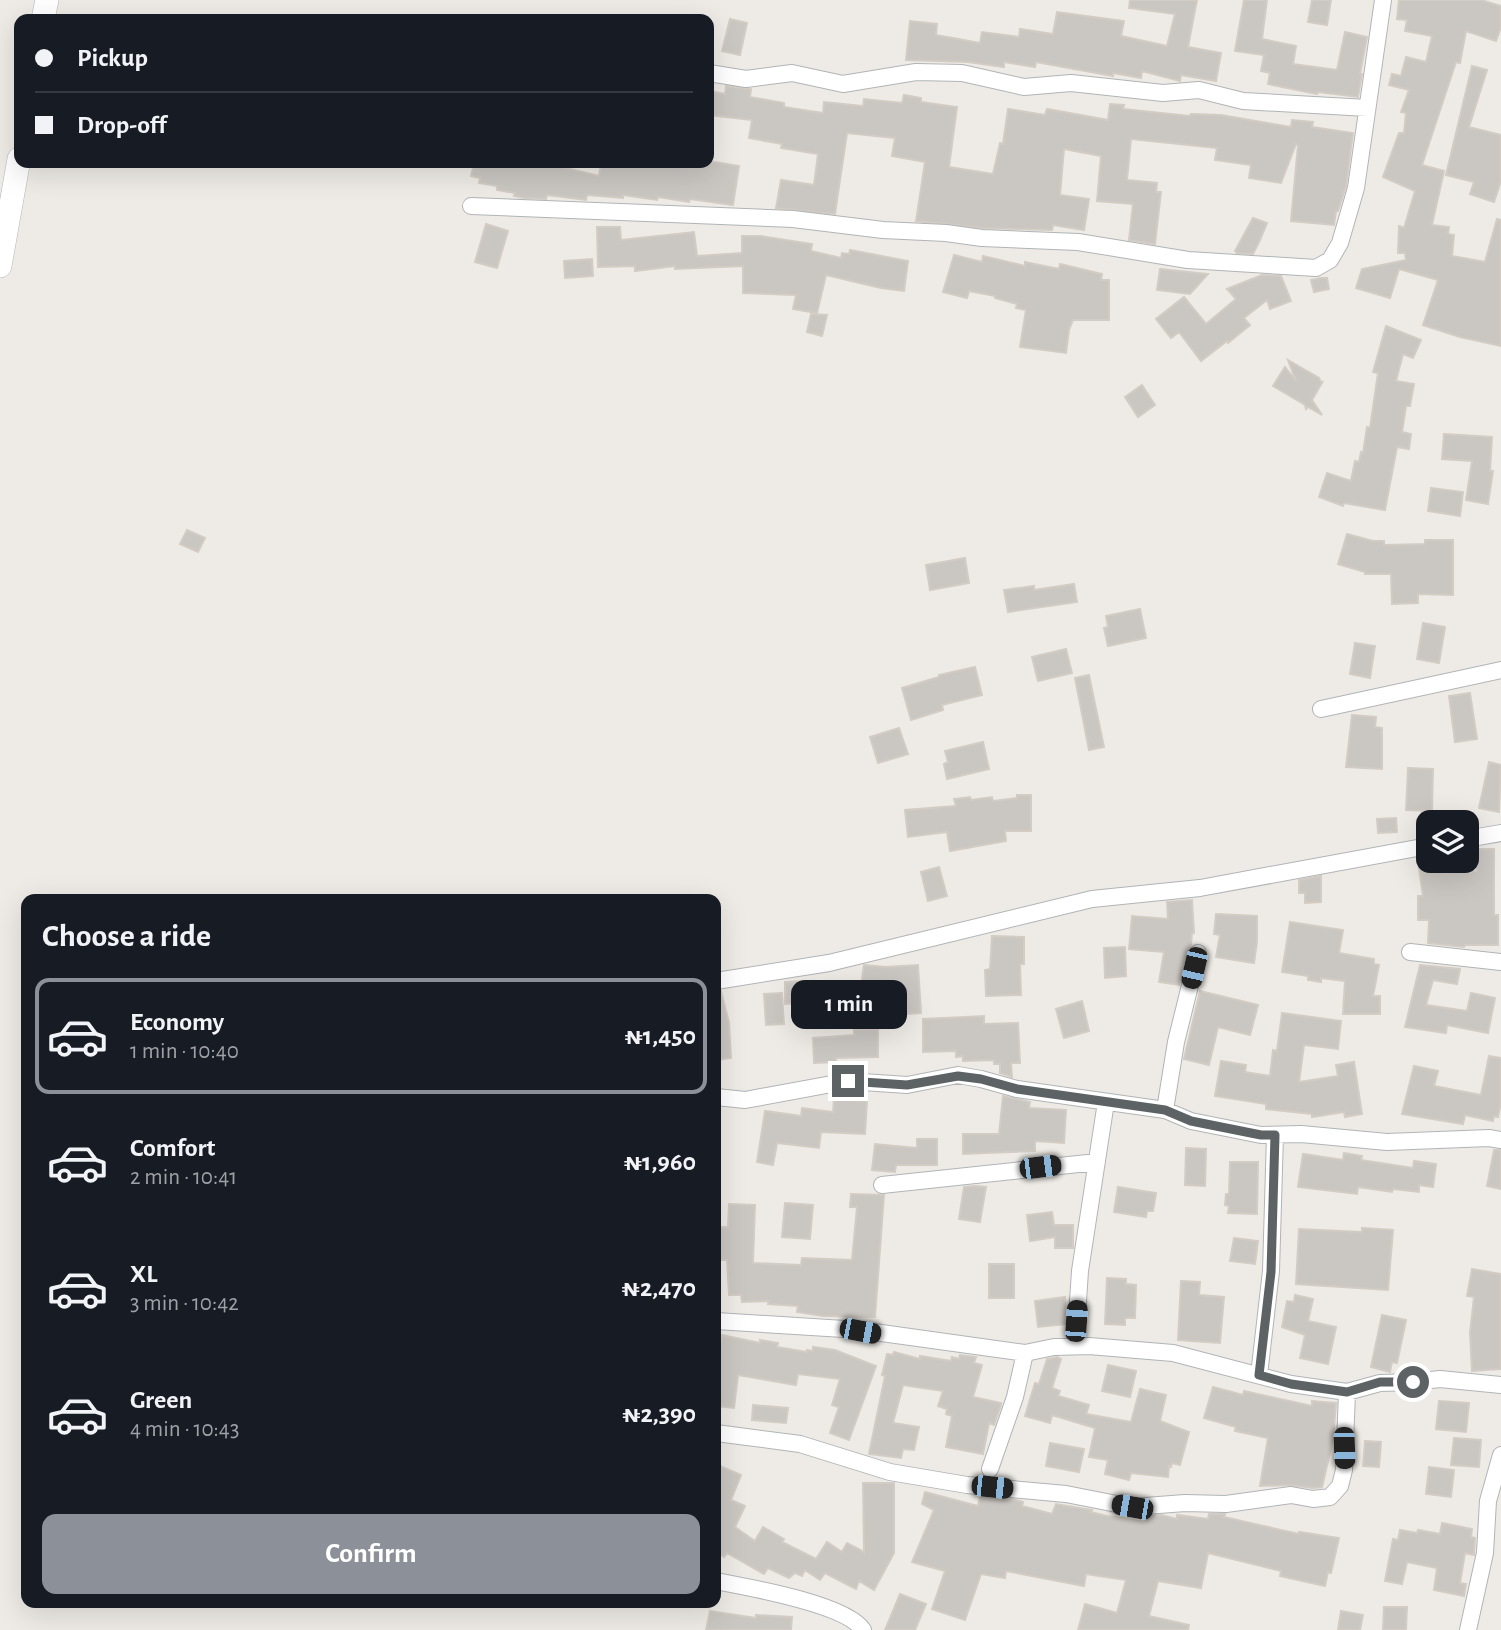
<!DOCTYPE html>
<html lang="en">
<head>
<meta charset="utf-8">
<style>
	body { margin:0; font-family:"Alegreya Sans",sans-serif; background:#242831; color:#f1f3f6; height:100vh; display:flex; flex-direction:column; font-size:26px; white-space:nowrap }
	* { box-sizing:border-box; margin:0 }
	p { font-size:23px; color:#9ea1a6 }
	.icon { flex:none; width:38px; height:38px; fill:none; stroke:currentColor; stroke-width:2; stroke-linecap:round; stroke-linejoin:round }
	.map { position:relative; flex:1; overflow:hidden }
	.details { position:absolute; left:21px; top:894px; width:700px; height:714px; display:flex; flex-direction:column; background:#171b24; border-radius:14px; box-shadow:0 7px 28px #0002 }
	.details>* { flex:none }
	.guide { position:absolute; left:14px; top:14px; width:700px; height:154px; border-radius:14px; box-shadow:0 7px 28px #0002; display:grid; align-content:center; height:154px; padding:0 21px; background:#171b24 }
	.buttons { position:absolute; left:1416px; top:810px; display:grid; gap:14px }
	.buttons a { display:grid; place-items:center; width:63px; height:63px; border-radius:14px; background:#171b24; box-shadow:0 7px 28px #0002; font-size:35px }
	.end { position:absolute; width:32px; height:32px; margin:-16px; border:9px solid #5d6265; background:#fff; box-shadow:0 0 0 4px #fff }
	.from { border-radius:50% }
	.bubble { position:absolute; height:49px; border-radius:14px; background:#171b24; box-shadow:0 7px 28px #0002; font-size:23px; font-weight:700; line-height:49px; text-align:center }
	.car { position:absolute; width:21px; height:42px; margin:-21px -10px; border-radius:9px; box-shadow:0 0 5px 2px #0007; background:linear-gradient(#222 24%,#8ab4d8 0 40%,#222 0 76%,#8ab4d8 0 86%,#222 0) }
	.guide b { display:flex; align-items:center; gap:24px; height:66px; font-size:26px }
	.guide b+b { border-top:2px solid #363941 }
	.guide i { width:18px; height:18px; background:#f1f3f6 }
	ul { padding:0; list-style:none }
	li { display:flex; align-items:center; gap:21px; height:116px; margin:0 14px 10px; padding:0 7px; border:4px solid transparent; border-radius:14px }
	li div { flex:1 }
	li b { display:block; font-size:26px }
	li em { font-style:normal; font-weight:700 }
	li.current { border-color:#8c9099 }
	li>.icon { width:63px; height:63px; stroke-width:1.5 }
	h2 { padding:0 21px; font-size:32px; line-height:84px }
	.primary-button { display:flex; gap:14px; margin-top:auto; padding:14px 21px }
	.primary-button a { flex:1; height:80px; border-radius:14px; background:#8c9099; color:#fff; font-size:28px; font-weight:700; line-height:80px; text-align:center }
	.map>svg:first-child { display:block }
	.building { fill:#cac6c2; stroke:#d3ccc4; stroke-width:2 }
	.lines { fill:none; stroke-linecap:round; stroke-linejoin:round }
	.street-casing { stroke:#b1b4b7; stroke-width:18 }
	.secondary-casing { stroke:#b0b4b7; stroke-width:24 }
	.street { stroke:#fff; stroke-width:16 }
	.secondary { stroke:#fff; stroke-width:23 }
	.route { stroke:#5d6265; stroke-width:9 }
</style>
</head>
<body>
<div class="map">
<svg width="1501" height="1630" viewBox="0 0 1501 1630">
	<rect width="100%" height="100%" fill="#eeebe6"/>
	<path class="building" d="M1130,0h67l-9,47 33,6 -5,28 -35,-6 -1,6 -38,-10 -1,7 -28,-5v3l-77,-14 -1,5 -31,-5v5l-36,-5 -62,-2 4,-39 27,3 -1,11 44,8 2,-11 37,5 1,-8 33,5 4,-22 67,9 -3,15 46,10 8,-32 -46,-6z
		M1244,0h23l-5,39 34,7 -3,18 44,6 8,-38 22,5 -7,37h2l-4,23 -40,-5 -1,2 -49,-10 2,-11 -9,-2 3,-16 -29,-4z
		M1312,0h19l-4,25 -19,-3z
		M1399,0h82l20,6v21l-5,14 -30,-10 -6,32 -4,-1 -34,103 22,6 -12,54 17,2 -1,7 6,1 -2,21 33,6 12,-43 4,1v126l-41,-9 -37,-12 15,-45 -39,-11 -9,29 -34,-10 6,-19 44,-9 -1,-7h-7l1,-27 5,2 11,-37 -32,-14 16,-44h5l2,-20 -5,-1 8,-22 -20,-5 3,-11 9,2 5,-19 20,5 6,-26 -27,-5 2,-11 -10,-1z
		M730,19l17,4 -7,32 -18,-4z
		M1472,66l15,4 -18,57 32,8v46l-7,21 -24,-8 4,-12 -28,-7z
		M726,86l25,3 -1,8 34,6v4l39,6 1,-11 39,4 1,-7 38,4 2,-8 17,3v4l36,5 -8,60 44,7 7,-31 3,1 5,-35 37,6 2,-6 61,11 2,-16 14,1 -1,4 67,7 1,-2 30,1 70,12 1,-7 21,2 -1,5 41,6 -7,53 -8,25h-2l-2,14 -43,-4 7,-76 -2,-1 -15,39 -32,-5 2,-13 -36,-5 2,-12 -86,-9 -4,41 30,3 -1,9h5l-6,52 -26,-4 4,-36 -36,-3 4,-45 -37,-7 -4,46 29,4 -5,31 -31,-5 -1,5 -69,-2 -67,-7 9,-59 -33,-6 3,-18 -48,-5 -12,81 -59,-6 5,-28 33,5 4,-31 -37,-6 1,-4 -33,-6 3,-18 -43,-5v-24l16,3z
		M709,161l30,5 -6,39 -43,-6 -1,3 -31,-5 -1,3 -34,-5v3l-36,-3 -1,5 -39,-5 -1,4 -22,-1 -10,-2 1,-3 -18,-3v-4l-18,-3 1,-5 -9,-2 3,-13h53l17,4 1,-4h18l-1,4 37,9 2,-13z
		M1253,218l14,5 -7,17 -7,14 -16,-1 -2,-2z
		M486,224l22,7 -11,37 -22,-6z
		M597,227h23l1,13 73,-8 3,24 45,-3v-17h19l51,8 -1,7 30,7 1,-5 7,1 1,-4 58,11 -4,30 -23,-3 -55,-13 -9,38 -24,-4 3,-14 -53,-2v-27l-68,3v-3l-40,5v-5l-37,1z
		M954,255l28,7 1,-6 42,10v-4l34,7 1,-5 42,10 -1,6h8v40h-36l-4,10 -3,23 -46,-6 6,-37 -10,-2 1,-4 -22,-6v-2l-26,-5 -2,7 -24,-6z
		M592,259l1,17 -28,2 -1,-17z
		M1160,269l48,5 -18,20 -33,-4z
		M1262,275l19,1 10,25 -21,8 -3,-9 -23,18 6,7 -22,18 -1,-2 -26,20 -22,-29 -8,6 -15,-19 28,-22 22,27 30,-25 -9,-10z
		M1321,278h6l2,11 -15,3 -3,-12z
		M811,314l16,1 -5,21 -15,-4z
		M1386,326l35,14 -8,18 -10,-4 -7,27 18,3 -4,22h-4l-4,26 9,2 -2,15 -12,-2 -12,63 -41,-7 -1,3 -24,-9 8,-24 24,8 4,-20 4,1 2,-10 2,1 4,-26 3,1 8,-55 -5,-1z
		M1288,360l31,18 2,5 2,-2 -11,19 10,15 -14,-8 -2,2 -1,-4 -32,-19 12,-19 11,14z
		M1142,385l13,20 -17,12 -13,-20z
		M1444,434l48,3 -2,34h3l-5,33 -22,-4 6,-39 -30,-2z
		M1431,488l32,4 -3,24 -32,-5z
		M187,530l18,8 -7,14 -18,-8z
		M1347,534l26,7h11v4l41,-1v-4h28v55l-35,-1v9l-26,1 -1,-30h-26v-2l-27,-8z
		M965,558l4,25 -39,7 -4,-25z
		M1074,584l3,18 -69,10 -4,-22 30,-4v4z
		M1140,609l6,29 -38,8 -4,-18 4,-1 -2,-11z
		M1423,623l22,4 -6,36 -22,-4z
		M1355,643l20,3 -5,32 -20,-4z
		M1066,649l6,24 -34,8 -6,-24z
		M975,667l7,28 -40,10 1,5 -32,10 -9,-32 37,-11v-2z
		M1089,675l15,72 -15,3 -14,-72z
		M1470,693l7,46 -22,3 -6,-46z
		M1352,715l24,2 -1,10 7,1v41l-36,-2z
		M899,728l9,26 -30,9 -8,-26z
		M983,742l6,27 -42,10 -3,-15 4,-2 -3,-11z
		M1489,762l12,3 -2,47 -20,-4z
		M1408,768l25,1 -1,42 -26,-1z
		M1017,795h14v36h-26l1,10 -56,10 -3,-19 -39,5 -3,-27 51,-4 -2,-7 16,-2 1,3 21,-3 1,4 24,-3z
		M1396,818l1,14 -19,1 -1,-14z
		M1477,849h17v66h4v30h-33l-1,2 -36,-4 1,-23h-11v-24h5l-5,-35h28l2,11 29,-1z
		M939,867l8,29 -19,5 -7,-29z
		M1321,876v26l-16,1v-10h-6v-13z
		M1192,900l2,33h-2l-1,12 -3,5 -9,35 -20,-3 5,-30 -35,-3 3,-33 36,3 -1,-17z
		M1216,914l41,2v26l-3,21 -38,-6 4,-22 -6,-1z
		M1290,922l53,8 -4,23 35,6v5l5,1 -6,31h7v18h-37l2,-33 -24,-3v4l-13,-2v-4l-26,-4z
		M992,936l32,1v27h-4l1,31 -35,1 -1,-26 5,-1z
		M1125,947l1,29 -21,2 -1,-30z
		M864,965l21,2 33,-2 3,48 -26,2v-10l-36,-5z
		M1420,965l40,4 -3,15 -24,-4 -7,25 41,6 4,-18 24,5 -7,35 -41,-8 -1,8 -41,-6z
		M803,981l1,22 -19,1v-22z
		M716,991h5l8,32 2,35 -15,2z
		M1200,991l58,14 -8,30 -32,-8 -9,38 -25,-6z
		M782,993l2,31 -18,1 -2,-31z
		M1082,1001l7,30 -25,7 -8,-29z
		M1282,1013l59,8 -3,28 -34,-4 -5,37 39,-6 -2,-11 18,-3 8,52 -17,3 -1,-5 -32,5v-3l-46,-5v-5l-51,-8 6,-35 25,4 -1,7 25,4 3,-26 4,1z
		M984,1016v8l34,-1 2,40h-9l1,14 -12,-4v-9h-6v-4l-31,1v-5l-7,1v-6l-33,1v-33z
		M878,1029v28l-42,1v4l-22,1 -1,-25 41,-3v-5z
		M1489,1056l12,2v45l-3,14 -4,-1 -1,5 -28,-6 -2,9 -61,-10 12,-48 24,5 -4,15 47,9z
		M1003,1096l27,6 -1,6 37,2 -2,33 -29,-2v10l-72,3v-20h36z
		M834,1099l33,2 -2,33 -44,-2 -2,16 -42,-5 -4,22 -16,-3 8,-51 36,5 1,-8 31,4z
		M917,1139h20v26h-41l-1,7 -23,-2 3,-26 42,4z
		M1186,1148l20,1 -1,37 -20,-1z
		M1494,1150h7v39l-14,-3z
		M1344,1153l18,3 -1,4 52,8 1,-7 22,3 -3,23 -14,-2v7l-26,-3 -1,3 -34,-5 -1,7 -59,-7 5,-33 40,6z
		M1230,1162h28l-1,52 -29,-1 1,-7 -4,-1 1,-11h3z
		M975,1186l11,1 -6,35 -21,-3 5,-32z
		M1118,1187l38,6 -3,18h-6l-1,6 -32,-5z
		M851,1194l33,1 -9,122 -52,-1 -26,-4 1,-6 -30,-2 1,-3 -27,1 -1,-7h-12l-2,-35h-11v-33h12l1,-23 26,1 -2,58 48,2 1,-7 50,2 5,-53h-7z
		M785,1203l28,2 -3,34 -28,-2z
		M1052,1212l2,13h19v23h-18v-11l-25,4 -3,-26z
		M1362,1228l31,2 -5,60 -92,-6 3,-55 63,3z
		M1234,1238l24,3 -3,23 -25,-3z
		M989,1264h25v34h-25z
		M1472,1269l29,5v95l-29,2 -2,-38 4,-36 -7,-1z
		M1107,1278l19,1v5l10,1 -1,33h-10v7l-20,-1z
		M1181,1281l19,1 -1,13 25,2 -4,46 -42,-3z
		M1295,1295l18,4 -5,22 28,6 -8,37 -28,-6 5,-23 -23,-8 5,-26 7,1z
		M1065,1297l1,27 -28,3 -3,-26z
		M1382,1315l24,5 -9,43 -5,-1 -2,10 -19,-5z
		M722,1335l38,8v-3l18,3 -1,4 30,5v-2l6,1v-4l22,3 41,16 -27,74 -19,-7 9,-26 -7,-2 8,-26 -42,-5 -2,11 -58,-10 -4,33 -18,-2v-41z
		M894,1352l26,7v-3l31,5 1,-4 7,2 1,-4 16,2 -2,6 8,2 -9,32 28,6v2l-7,20 -5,-2 -6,31 -37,-7 6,-31 -6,-2 1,-5 -9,-3 5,-15 -40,-6 -10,38 26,4 -5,23 -11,-1 -2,9 -32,-4 16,-78 -3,-1 5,-21 6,1z
		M1057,1357l4,2 -9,29 8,3 -2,5 31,9 -3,9 45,8 9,-33 26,6 -6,26 29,11 -9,33 -8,-2 -1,4 -2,-1 -1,11 -37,-4 -2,7 -24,-6 3,-14 -19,-3 6,-29 -43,-13 -2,8 -25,-7 10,-33 4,1 8,-25z
		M1108,1365l28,6 -6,26 -28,-6z
		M1213,1387l30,8 1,-4 68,15v-5l24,2 -3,37 -11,47 -9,1 -23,-3 -30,1 8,-48 -33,-7 1,-4 -32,-9z
		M1439,1401l30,2 -3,29 -30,-3z
		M753,1405l35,3 -2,15 -34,-3z
		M1454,1438l27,2 -2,27 -28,-2z
		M1365,1441l16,1 -2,25 -16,-1z
		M1050,1443l34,6 -5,23 -33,-6z
		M720,1466l21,9 -10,25 14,6 -10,21 20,14 8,-14 21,12 -2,3 34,17 11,-17 15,10 5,-9 17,9 -1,-69h31v70l-20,37 -15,-9 -3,8 -31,-16 -5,7 -15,-10 -3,6 -7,-3 -6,5 -21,-10 -4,6 -37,-21 -3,4 -8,-6v-74z
		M1429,1467l25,3 -3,27 -25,-3z
		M925,1492l53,14 2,-9 36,3 7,2 -1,4 30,8 4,-10 36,6 -1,2 16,4 38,6 2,-6 14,-1 16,4v-4l31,4 1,-5h16l-1,3 75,17v-2l40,6 -8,35 -3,-1 -3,14 -45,-10 1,-5 -73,-18 -7,35 -43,-7 -9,35 40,9 -1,5h-110l7,-26 32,9 9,-33 -40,-6 -2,12 -78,-15 -1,7 -24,-4 -16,46 -33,-11 13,-38 -33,-9 22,-52 -12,-6z
		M1442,1523l30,6 -1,8 4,1 -1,17 -9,-2 -5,30 6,1 -2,12 -30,-6 3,-22 -30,-6 -5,22 -17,-3 8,-42 5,1 2,-10 17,3 1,-3 22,4z
		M900,1594l26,10 -11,26h-30z
		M1384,1607h23l-1,23h-23z
		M710,1611l46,7v-3l36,2 -1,13h-85z
		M1341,1611l22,4 -3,15h-22z"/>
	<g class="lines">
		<defs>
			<path id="street" d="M709,73l37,6 46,-6 51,11 73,-12 46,1 62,14 47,-4 92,10 36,-3 44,11 124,7
				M471,206l322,13 90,11 63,3 36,5 96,4 110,18 128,8 14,-8 10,-17 16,-55 27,-188
				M1321,709l180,-39
				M1466,839l35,-6
				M1410,952l91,10
				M716,981l113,-18 263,-64 108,-11 228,-42
				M716,1097l29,3 103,-19 59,4 51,-10 23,4 36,10 148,21 26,11 70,14 40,-1 86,8 102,-4 12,2
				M1165,1110l11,-68 22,-89
				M882,1185l215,-23
				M716,1321l144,9 165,23 29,-6 35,-1 84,7 118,31 56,8 33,-9 33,-1 27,-3 61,6
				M1075,1346l5,-75 26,-169
				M1259,1375l12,-104 4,-136
				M716,1433l84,11 90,28 77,13 99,9 66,13 53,-4 41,1 65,-9 22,4 17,-2 10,-11 4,-16 3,-78
				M990,1469l25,-72 10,-44
				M716,1581c31,6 131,23 147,49
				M1468,1630l17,-77 3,-52 13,-46"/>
			<path id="secondary" d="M43,19l4,-19
				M0,266l19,-107"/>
		</defs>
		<use href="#street" class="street-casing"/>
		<use href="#secondary" class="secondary-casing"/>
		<use href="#street" class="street"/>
		<use href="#secondary" class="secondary"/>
	</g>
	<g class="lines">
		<path class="route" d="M848,1081l59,4 51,-9 23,3 36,10 148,21 26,11 70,14h14l-4,137 -12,103 32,9 56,8 33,-10h33"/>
	</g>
</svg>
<div class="buttons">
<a><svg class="icon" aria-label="layers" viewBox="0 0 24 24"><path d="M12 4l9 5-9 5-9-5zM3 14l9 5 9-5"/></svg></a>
</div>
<i class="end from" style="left:1413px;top:1382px"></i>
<i class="end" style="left:848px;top:1081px"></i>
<div class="bubble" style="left:791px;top:980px;width:116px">1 min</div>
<i class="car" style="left:1194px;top:968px;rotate:193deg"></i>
<i class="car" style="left:1040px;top:1167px;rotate:83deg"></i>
<i class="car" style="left:1076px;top:1321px;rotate:4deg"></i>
<i class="car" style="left:860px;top:1331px;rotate:101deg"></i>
<i class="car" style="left:1344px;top:1448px;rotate:178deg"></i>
<i class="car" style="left:992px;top:1487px;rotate:96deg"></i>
<i class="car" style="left:1132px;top:1507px;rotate:280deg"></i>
<div class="guide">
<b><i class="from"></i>Pickup</b>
<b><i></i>Drop-off</b>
</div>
<section class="details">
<h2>Choose a ride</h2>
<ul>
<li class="current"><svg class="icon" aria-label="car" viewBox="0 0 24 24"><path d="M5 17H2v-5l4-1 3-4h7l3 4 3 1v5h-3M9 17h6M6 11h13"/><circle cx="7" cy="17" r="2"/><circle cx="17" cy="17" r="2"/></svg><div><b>Economy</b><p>1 min · 10:40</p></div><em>₦1,450</em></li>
<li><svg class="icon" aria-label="car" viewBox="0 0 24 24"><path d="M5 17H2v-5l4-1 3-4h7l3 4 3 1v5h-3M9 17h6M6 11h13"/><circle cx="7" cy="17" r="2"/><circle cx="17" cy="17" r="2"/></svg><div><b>Comfort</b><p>2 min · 10:41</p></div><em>₦1,960</em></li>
<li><svg class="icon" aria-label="car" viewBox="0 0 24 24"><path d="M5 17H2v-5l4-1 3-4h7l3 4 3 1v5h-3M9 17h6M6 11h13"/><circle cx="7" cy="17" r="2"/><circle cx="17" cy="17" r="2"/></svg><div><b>XL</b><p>3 min · 10:42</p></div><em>₦2,470</em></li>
<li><svg class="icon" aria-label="car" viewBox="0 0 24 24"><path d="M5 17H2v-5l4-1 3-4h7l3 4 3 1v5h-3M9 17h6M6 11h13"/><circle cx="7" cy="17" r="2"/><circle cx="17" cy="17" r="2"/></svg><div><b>Green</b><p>4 min · 10:43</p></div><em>₦2,390</em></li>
</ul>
<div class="primary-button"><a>Confirm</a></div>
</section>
</div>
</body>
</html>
